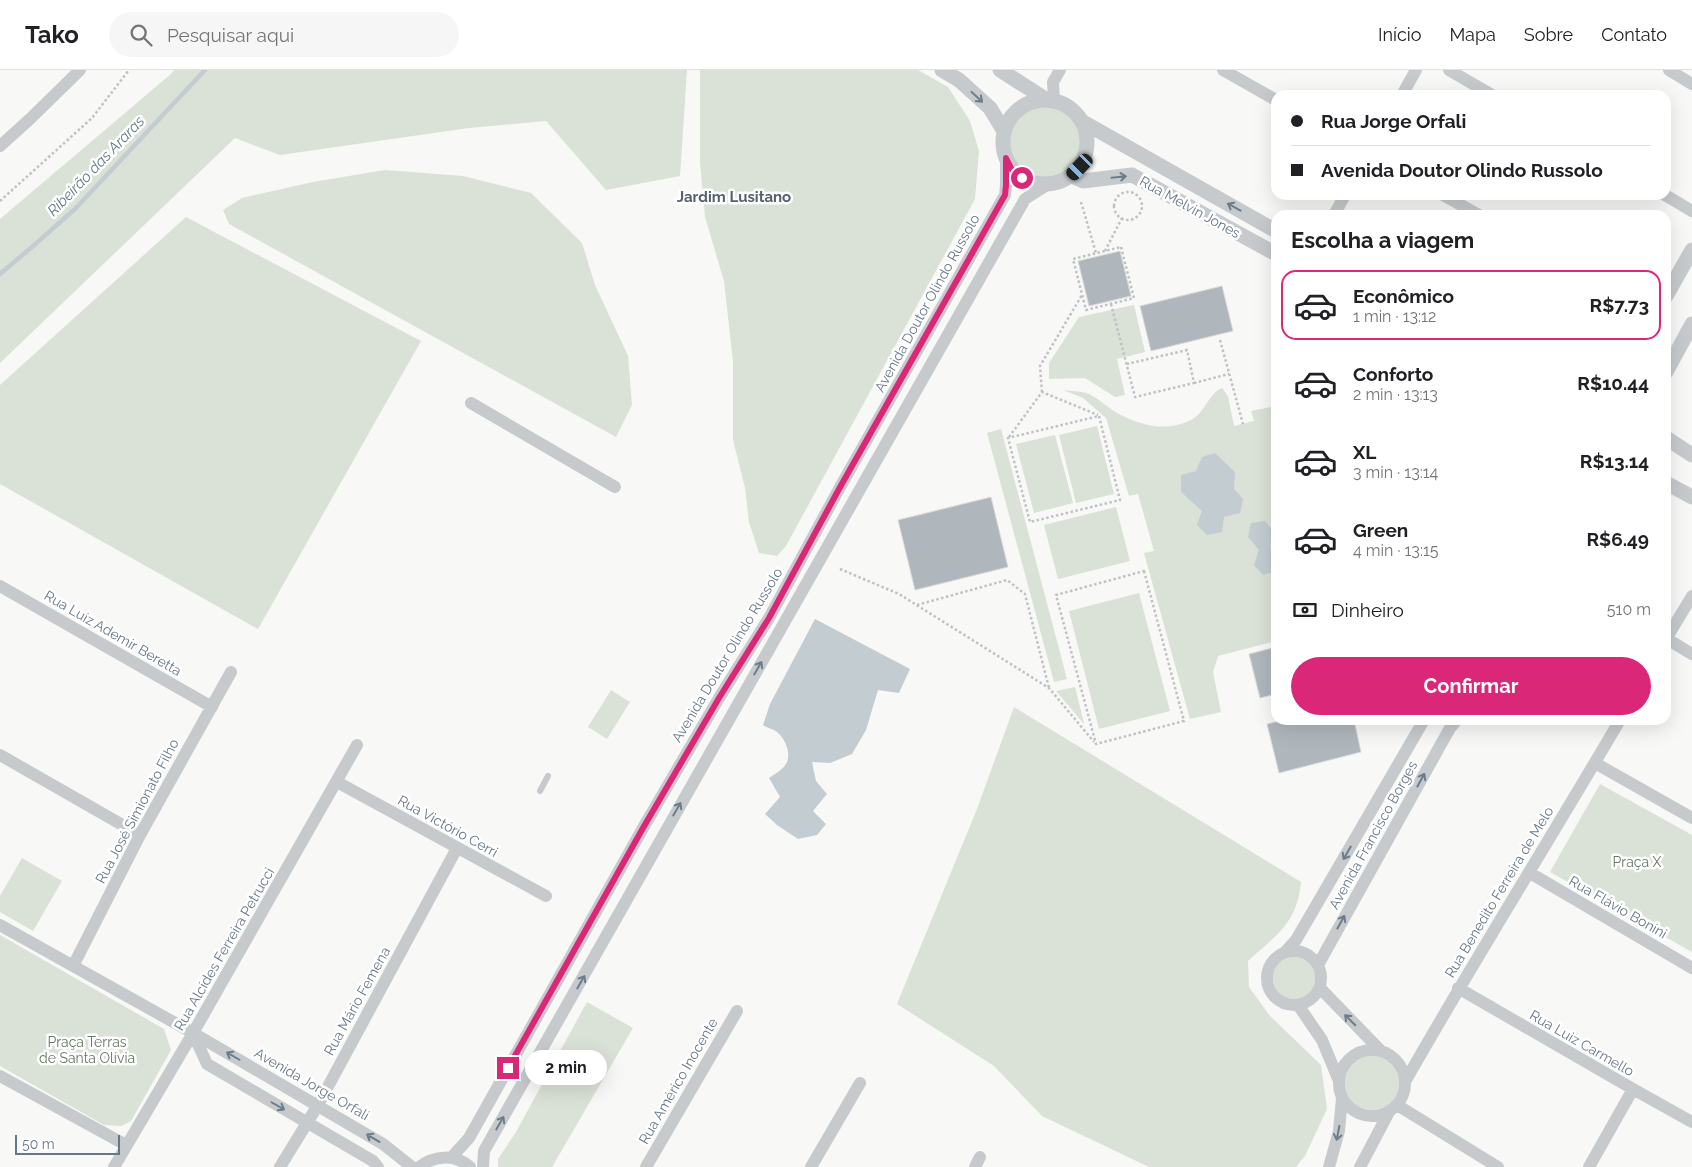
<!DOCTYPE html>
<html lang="pt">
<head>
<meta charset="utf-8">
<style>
	body { margin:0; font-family:Raleway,sans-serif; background:#f6f6f6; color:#202124; height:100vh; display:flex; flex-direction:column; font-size:19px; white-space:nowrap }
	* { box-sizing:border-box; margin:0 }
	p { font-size:16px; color:#757577 }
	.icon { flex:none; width:28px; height:28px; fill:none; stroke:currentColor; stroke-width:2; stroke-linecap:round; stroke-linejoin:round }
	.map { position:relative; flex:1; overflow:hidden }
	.sheet { position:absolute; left:1271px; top:140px; width:400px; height:515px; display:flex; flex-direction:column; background:#fff; border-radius:15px; box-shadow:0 5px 20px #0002 }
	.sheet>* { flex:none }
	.guide { position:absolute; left:1271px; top:20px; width:400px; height:110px; border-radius:15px; box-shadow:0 5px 20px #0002; display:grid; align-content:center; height:110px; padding:0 20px; background:#fff }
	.scale { position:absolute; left:15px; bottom:12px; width:105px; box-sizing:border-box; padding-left:5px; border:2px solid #667888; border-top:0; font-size:14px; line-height:18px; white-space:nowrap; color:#667888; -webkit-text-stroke:4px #fff; paint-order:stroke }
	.end { position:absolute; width:22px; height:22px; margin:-11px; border:6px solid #db2777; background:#fff; box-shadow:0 0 0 2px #fff }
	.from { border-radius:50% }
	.bubble { position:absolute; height:35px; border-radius:18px; background:#fff; box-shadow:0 5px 20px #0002; font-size:16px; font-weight:700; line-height:35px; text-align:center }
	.car { position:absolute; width:15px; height:30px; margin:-15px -8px; border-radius:6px; box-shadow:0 0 4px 1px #0007; background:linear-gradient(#222 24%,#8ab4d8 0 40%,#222 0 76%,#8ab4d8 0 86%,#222 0) }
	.guide b { display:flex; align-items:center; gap:18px; height:48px; font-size:19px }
	.guide b+b { border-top:1px solid #e0e0e0 }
	.guide i { width:12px; height:12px; background:#202124 }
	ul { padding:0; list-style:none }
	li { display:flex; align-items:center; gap:15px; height:70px; margin:0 10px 8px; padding:0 10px; border:2px solid transparent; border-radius:15px }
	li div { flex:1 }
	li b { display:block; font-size:19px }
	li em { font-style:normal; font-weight:700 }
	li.on { border-color:#db2777 }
	li>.icon { width:45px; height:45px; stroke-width:1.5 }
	h2 { padding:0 20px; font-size:22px; line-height:60px }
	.pay { display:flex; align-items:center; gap:12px; height:55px; padding:0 20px; font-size:19px }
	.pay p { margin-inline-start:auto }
	.primary-button { display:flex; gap:10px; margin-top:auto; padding:10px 20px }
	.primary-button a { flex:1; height:58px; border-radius:30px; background:#db2777; color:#fff; font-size:20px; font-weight:700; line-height:58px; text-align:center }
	header { display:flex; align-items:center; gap:30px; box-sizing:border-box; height:70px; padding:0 25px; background:#fff; border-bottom:1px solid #e0e0e0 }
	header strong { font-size:24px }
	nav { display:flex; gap:28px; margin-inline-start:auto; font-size:18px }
	.search { width:350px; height:45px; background:#f6f6f6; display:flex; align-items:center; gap:12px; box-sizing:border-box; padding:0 18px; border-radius:28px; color:#757577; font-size:19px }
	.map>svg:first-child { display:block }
	.green { fill:#dae1d6 }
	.water { fill:#c2ccd1 }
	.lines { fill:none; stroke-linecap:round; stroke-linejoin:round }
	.stream { stroke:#c2ccd1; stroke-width:4.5 }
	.building { fill:#afb7bd; stroke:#dadad8 }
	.path { stroke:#bfc2c4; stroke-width:2.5; stroke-dasharray:2.5 2.5; stroke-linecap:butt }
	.service { stroke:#c6cacd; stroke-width:6 }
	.minor { stroke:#c6cacd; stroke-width:12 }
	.tertiary { stroke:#c6cacd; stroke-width:15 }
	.oneway { stroke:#6b7c8b }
	.route { stroke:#db2777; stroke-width:6 }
	.labels { text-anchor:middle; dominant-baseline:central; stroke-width:5; stroke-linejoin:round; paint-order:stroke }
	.street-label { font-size:14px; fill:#667888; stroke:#fff }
	.park-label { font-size:14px; fill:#667a61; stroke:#fff }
	.water-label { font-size:15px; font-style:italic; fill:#627983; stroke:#fff }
	.neighbourhood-label { font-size:15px; font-weight:bold; fill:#54616d; stroke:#fff }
</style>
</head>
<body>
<header>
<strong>Tako</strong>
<div class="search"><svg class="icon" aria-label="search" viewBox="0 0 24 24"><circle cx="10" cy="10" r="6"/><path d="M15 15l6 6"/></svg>Pesquisar aqui</div>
<nav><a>Início</a><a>Mapa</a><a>Sobre</a><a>Contato</a></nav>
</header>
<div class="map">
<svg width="1692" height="1097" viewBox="0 0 1692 1097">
	<rect width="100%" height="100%" fill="#f8f8f6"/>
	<path class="green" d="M174,0h513l-7,106 -74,14 -60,-69 -77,7 -189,27 -45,-17 -235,225v-144l171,-145z
		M700,0h218l30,17 22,34 9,30 -4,48 -189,347 -9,10 -18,-3 -10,-31 -4,-34 -12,-48v-78l-9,-81 -19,-64 -5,-55z
		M1009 72a36 36 0 1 1 72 0a36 36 0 1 1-72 0Z
		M385,100l78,6 68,17 51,50 13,42 33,71 4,49 -16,32 -387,-213 -6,-14 19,-12 71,-16z
		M186,147l235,124 -163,288 -258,-145v-99z
		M1134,235l11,47 -28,7 8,36 -10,2 -30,-19 -36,1v-16l30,-46z
		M1222,318l6,8 6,30 20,-5 -3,-10 25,-5v235l-58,15 -5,16 8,40 -31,7 -46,-166 10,-2 -16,-57 -9,2 -23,-78 -23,-20 -20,-8c8,1 18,1 26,4 12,6 21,16 32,21 22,11 46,17 70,5 14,-7 17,-26 31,-32z
		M1097,356l17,68 -38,9 -17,-68z
		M1001,359l66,250 -13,3 -67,-249z
		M1055,365l18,68 -39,10 -18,-69z
		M1116,437l14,54 -72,18 -14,-54z
		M1139,523l31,118 -71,18 -30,-118z
		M1075,617l9,36v1l-28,-33z
		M611,620l19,12 -23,37 -19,-12z
		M1014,637l287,175c-4,42 -25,53 -53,79l1,26 21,29 51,49 6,44 -22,47 -9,11h-147l-107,-51 -48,-50 -97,-62 80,-195z
		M1600,714l92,51v117l-142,-80z
		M22,788l40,23 -29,50 -33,-19v-16z
		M0,865l164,94 7,21 -40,71 -10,5 -17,-1 -104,-59z
		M1273 908a21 21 0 1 1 42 0a21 21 0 1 1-42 0Z
		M587,932l46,26 -81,139h-54v-8l18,-27z
		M1345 1013a27 27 0 1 1 54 0a27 27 0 1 1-54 0Z"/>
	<path class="water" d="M1215,383l20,19 -1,17 9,10 -3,14 -16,4 -2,15 -15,3 -10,-10 5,-14 -21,-19v-17l15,-4 6,-14z
		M1265,451l9,11 -4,14 6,5v20l-13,4 -9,-10 5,-15 -11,-13 3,-14z
		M815,549l95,50 -11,24 -21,-3 -12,40 -14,24 -22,9 -18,-1 4,19 11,13 -14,17 13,13 -9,11 -19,4 -21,-14 -12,-11 15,-17 -11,-19c6,-4 15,-9 18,-16 4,-9 -2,-24 -10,-30 -4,-3 -10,-4 -14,-7l7,-21z"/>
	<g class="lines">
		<path class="stream" d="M0,204l32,-27 43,-38 130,-139"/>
	</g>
	<path class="building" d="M1120,181l11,45 -42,10 -11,-45z
		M1222,216l11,45 -82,20 -11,-45z
		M991,427l17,70 -93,23 -17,-70z
		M1276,577v47l-16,4 -11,-44z
		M1284,650h70l7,32 -82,21 -12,-49z"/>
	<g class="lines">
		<path class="path" d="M1114 136a14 14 0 1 1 28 0a14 14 0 1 1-28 0Z
			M0,131l92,-83 37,-48
			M1081,132l15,51
			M1121,177l13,51 -48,12 -13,-51z
			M1105,181l17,-33
			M1111,234l24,93 59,-14 -7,-33 -60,14
			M1220,270l23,84
			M1194,313l35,-9
			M1042,322l-2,-26 42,-71
			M1099,346l21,84 -90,22 -22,-84z
			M1009,367l33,-45 56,23
			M840,499l59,25 150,94 45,54
			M1144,501l40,150 -88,23 -40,-149z
			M917,535l90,-25 18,14 24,94"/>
		<path class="service" d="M540,721l8,-15"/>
		<path class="minor" d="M1223,0l53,30
			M1449,0l43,25
			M1669,0l23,14
			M1402,25l14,-25
			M1054,31l-1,-19 7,-12
			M0,76l31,-28 49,-48
			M1443,125l36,20
			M1665,125l27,16
			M1334,145l11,-20
			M471,333l144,84
			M0,516l212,121
			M1666,569l26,-43
			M1667,569l25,15
			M0,685l140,80
			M1595,693l97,55
			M337,712l209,114
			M1530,803l162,95
			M0,855l193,108
			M1267 908a27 27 0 1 1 54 0a27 27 0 1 1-54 0Z
			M1285,882l11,-12 128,-220
			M1318,895l132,-237 7,-8
			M73,896l67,-131 91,-163
			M1320,918l61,63
			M1458,918l175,101 59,33
			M1298,935l24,35 17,41
			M1339 1013a33 33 0 1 1 66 0a33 33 0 1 1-66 0Z
			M0,1006l126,69
			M1406,1010c69,-121 143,-239 214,-360
			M1397,1035l101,62
			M451,1088l18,-20 174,-310 76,-130 50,-80 70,-129 166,-294 1,-10v-27
			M114,1097l79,-134 164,-288
			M280,1097l38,-62 139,-257
			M378,1097l-5,-6 -166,-97 -14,-31 190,111 29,23
			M419,1097c16,-12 36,-13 51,0
			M483,1097l1,-16 541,-952 22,-14
			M646,1097l91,-156
			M811,1097l49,-84
			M975,1097l5,-10
			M1329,1097l10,-36 3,-33
			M1360,1097l29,-55
			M1589,1097l44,-78"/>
		<path class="tertiary" d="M942,0l17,10 31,28 14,23
			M1000,0l47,30
			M1003 72a42 42 0 1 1 84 0a42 42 0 1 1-84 0Z
			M1083,52l193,109
			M1072,106l11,5 49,-6 144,79
			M1666,226l26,-46
			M1666,302l26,-48
			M1666,368l26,17
			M1666,413l26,14"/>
	</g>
	<defs><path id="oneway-shaft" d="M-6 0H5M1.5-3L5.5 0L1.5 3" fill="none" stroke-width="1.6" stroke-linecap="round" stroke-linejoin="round" transform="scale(1.25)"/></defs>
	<g class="oneway">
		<use href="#oneway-shaft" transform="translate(977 27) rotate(43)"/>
		<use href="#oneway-shaft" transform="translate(1119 107) rotate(-6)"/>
		<use href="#oneway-shaft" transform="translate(1234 137) rotate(-151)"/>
		<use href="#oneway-shaft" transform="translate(758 598) rotate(-60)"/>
		<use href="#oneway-shaft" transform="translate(1421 710) rotate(-61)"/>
		<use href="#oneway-shaft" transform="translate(677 739) rotate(-60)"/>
		<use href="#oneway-shaft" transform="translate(1347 783) rotate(120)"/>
		<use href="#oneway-shaft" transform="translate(1341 852) rotate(-61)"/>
		<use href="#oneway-shaft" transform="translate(581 912) rotate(-60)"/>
		<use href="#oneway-shaft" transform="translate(1350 950) rotate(-135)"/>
		<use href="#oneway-shaft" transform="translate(233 986) rotate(-150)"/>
		<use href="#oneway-shaft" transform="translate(278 1036) rotate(30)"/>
		<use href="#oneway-shaft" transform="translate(500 1053) rotate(-60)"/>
		<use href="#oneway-shaft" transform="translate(1338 1063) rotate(101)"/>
		<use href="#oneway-shaft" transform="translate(373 1068) rotate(-149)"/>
	</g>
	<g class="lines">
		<path class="route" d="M508,998l135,-240 76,-130 50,-80 70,-129 166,-294 1,-10v-27l6,12 10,8"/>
	</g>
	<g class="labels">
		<g class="street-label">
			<text transform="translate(1190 137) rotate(29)">Rua Melvin Jones</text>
			<text transform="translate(927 233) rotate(-61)">Avenida Doutor Olindo Russolo</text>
			<text transform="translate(113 563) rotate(30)">Rua Luiz Ademir Beretta</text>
			<text transform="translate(727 585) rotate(-59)">Avenida Doutor Olindo Russolo</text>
			<text transform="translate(137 741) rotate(-62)">Rua José Simionato Filho</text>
			<text transform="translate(448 756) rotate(29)">Rua Victório Cerri</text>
			<text transform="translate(1373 765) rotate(-61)">Avenida Francisco Borges</text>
			<text transform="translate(1499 822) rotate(-59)">Rua Benedito Ferreira de Melo</text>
			<text transform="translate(1618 837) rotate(30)">Rua Flávio Bonini</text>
			<text transform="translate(224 879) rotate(-60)">Rua Alcídes Ferreira Petrucci</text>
			<text transform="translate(357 931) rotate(-61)">Rua Mário Femena</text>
			<text transform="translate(1582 973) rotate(30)">Rua Luiz Carmello</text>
			<text transform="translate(678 1011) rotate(-60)">Rua Américo Inocente</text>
			<text transform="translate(312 1014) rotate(30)">Avenida Jorge Orfali</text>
		</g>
		<g class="park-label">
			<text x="1637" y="792">Praça X</text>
			<text x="87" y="972">Praça Terras<tspan x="87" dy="16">de Santa Olívia</tspan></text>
		</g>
		<g class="water-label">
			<text transform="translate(96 96) rotate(-46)">Ribeirão das Araras</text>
		</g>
		<g class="neighbourhood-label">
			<text x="734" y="127">Jardim Lusitano</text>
		</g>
	</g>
</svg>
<div class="scale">50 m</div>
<i class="end from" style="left:1022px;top:108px"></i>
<i class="end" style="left:508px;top:998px"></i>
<div class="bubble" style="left:525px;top:980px;width:82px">2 min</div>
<i class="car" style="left:1080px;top:97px;rotate:224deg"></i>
<div class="guide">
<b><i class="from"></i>Rua Jorge Orfali</b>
<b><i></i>Avenida Doutor Olindo Russolo</b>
</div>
<section class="sheet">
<h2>Escolha a viagem</h2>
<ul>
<li class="on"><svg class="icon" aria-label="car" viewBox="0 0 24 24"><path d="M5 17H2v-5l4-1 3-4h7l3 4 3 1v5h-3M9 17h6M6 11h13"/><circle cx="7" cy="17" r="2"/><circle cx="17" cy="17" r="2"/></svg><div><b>Econômico</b><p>1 min · 13:12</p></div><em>R$7.73</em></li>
<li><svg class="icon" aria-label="car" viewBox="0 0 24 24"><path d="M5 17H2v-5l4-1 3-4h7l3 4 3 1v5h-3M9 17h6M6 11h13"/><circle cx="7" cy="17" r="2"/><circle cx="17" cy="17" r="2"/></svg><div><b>Conforto</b><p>2 min · 13:13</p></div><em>R$10.44</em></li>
<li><svg class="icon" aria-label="car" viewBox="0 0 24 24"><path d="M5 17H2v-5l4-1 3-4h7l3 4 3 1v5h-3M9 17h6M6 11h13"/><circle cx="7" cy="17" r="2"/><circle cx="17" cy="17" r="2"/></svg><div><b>XL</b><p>3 min · 13:14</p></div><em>R$13.14</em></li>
<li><svg class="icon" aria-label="car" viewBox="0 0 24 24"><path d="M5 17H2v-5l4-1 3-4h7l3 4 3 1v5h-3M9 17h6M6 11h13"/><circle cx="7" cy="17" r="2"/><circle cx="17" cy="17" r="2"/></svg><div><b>Green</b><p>4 min · 13:15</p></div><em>R$6.49</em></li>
</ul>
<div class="pay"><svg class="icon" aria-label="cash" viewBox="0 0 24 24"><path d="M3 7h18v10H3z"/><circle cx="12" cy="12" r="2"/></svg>Dinheiro<p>510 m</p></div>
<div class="primary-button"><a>Confirmar</a></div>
</section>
</div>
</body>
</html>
